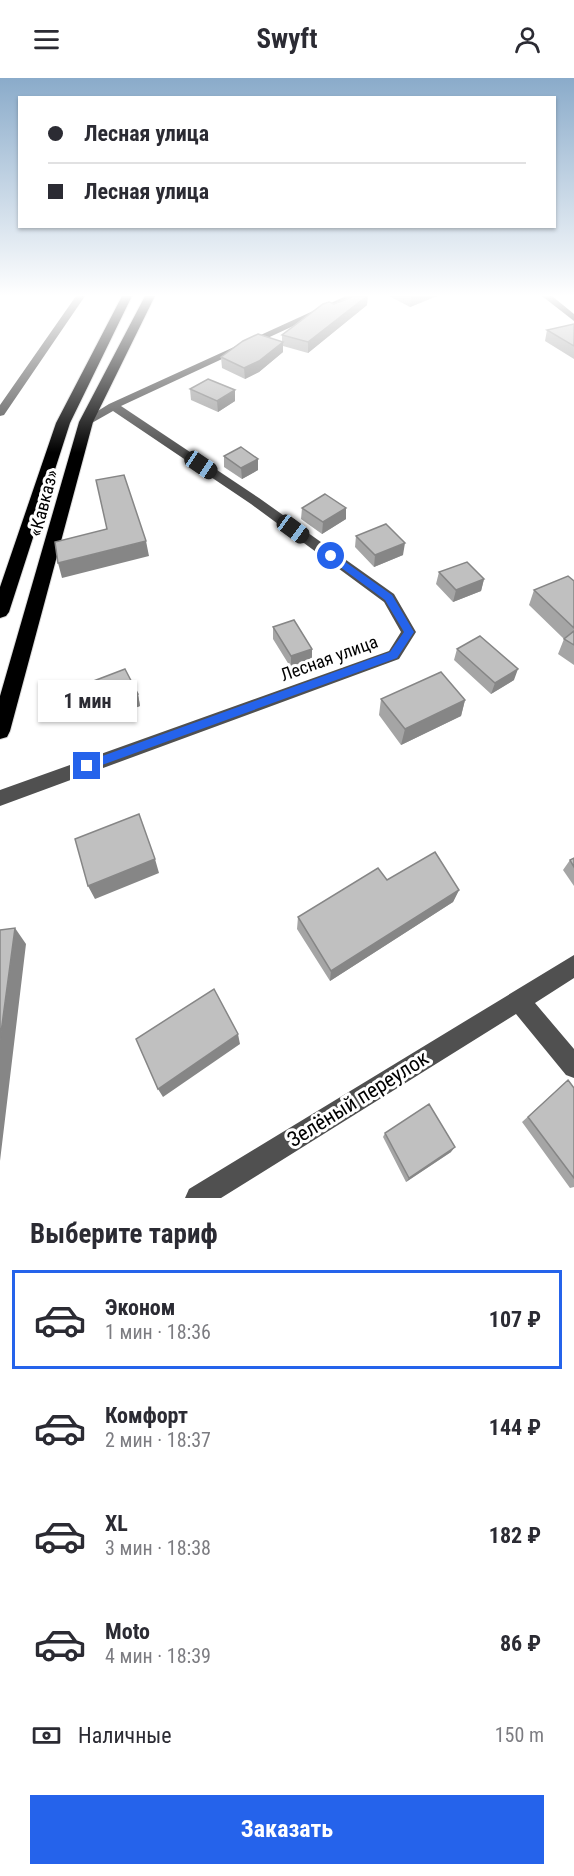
<!DOCTYPE html>
<html lang="ru">
<head>
<meta charset="utf-8">
<style>
	body { margin:0; font-family:"Roboto Condensed",sans-serif; background:#f2f2f3; color:#2b2b33; height:100vh; display:flex; flex-direction:column; font-size:22px; white-space:nowrap }
	* { box-sizing:border-box; margin:0 }
	p { font-size:20px; color:#7c7c81 }
	.icon { flex:none; width:33px; height:33px; fill:none; stroke:currentColor; stroke-width:2; stroke-linecap:round; stroke-linejoin:round }
	.map { position:relative; height:1120px; overflow:hidden }
	.details { display:flex; flex-direction:column; background:#fff; flex:1 }
	.details>* { flex:none }
	.banner { position:absolute; left:18px; top:18px; width:538px; height:132px; border-radius:0px; box-shadow:0 2px 4px #0004; display:grid; align-content:center; height:132px; padding:0 30px; background:#fff }
	.end { position:absolute; width:27px; height:27px; margin:-14px; border:8px solid #2563eb; background:#fff; box-shadow:0 0 0 3px #fff }
	.from { border-radius:50% }
	.bubble { position:absolute; height:42px; border-radius:0px; background:#fff; box-shadow:0 2px 4px #0004; font-size:20px; font-weight:700; line-height:42px; text-align:center }
	.car { position:absolute; width:18px; height:36px; margin:-18px -9px; border-radius:8px; box-shadow:0 0 4px 2px #0007; background:linear-gradient(#222 24%,#8ab4d8 0 40%,#222 0 76%,#8ab4d8 0 86%,#222 0) }
	.banner b { display:flex; align-items:center; gap:21px; height:57px; font-size:22px }
	.banner b+b { border-top:2px solid #e1e1e2 }
	.banner i { width:15px; height:15px; background:#2b2b33 }
	ul { padding:0; list-style:none }
	li { display:flex; align-items:center; gap:18px; height:99px; margin:0 12px 9px; padding:0 18px; border:3px solid transparent; border-radius:0px }
	li div { flex:1 }
	li b { display:block; font-size:22px }
	li em { font-style:normal; font-weight:700 }
	li.selected { border-color:#2563eb }
	li>.icon { width:54px; height:54px; stroke-width:1.5 }
	h2 { padding:0 30px; font-size:27px; line-height:72px }
	.pay { display:flex; align-items:center; gap:15px; height:66px; padding:0 30px; font-size:22px }
	.pay p { margin-inline-start:auto }
	.action { display:flex; gap:12px; margin-top:auto; padding:12px 30px }
	.action a { flex:1; height:69px; border-radius:0px; background:#2563eb; color:#fff; font-size:24px; font-weight:700; line-height:69px; text-align:center }
	header { display:flex; justify-content:space-between; align-items:center; height:78px; padding:0 30px; background:#fff; font-size:27px; font-weight:700 }
	.map>svg:first-child { display:block }
	.lines { fill:none; stroke-linecap:round; stroke-linejoin:round }
	.highway-casing { stroke:#dbdbdb; stroke-width:2 }
	.minor { fill:#505050; fill-rule:evenodd }
	.highway { fill:#000; fill-rule:evenodd }
	.wall { fill:#a5a5a5 }
	.shaded-wall { fill:#868686 }
	.building { fill:#c0c0c0; stroke:#868686; stroke-width:1.5 }
	.route { fill:#2563eb }
	.labels { text-anchor:middle; dominant-baseline:central; stroke-width:6; stroke-linejoin:round; paint-order:stroke }
	.street-label { font-size:18px; fill:#000; stroke:#fff }
	.near-street-label { font-size:21px; fill:#000; stroke:#fff }
</style>
</head>
<body>
<header><svg class="icon" aria-label="menu" viewBox="0 0 24 24"><path d="M4 6h16M4 12h16M4 18h16"/></svg>Swyft<svg class="icon" aria-label="person" viewBox="0 0 24 24"><circle cx="12" cy="8" r="4"/><path d="M4 21q1-7 8-7t8 7"/></svg></header>
<div class="map">
<svg width="574" height="1120" viewBox="0 0 574 1120">
	<rect width="100%" height="100%" fill="#fff"/>
	<g class="lines">
		<defs>
			<path id="highway" d="M122,218h10l-62,127 -61,189 -3,4 -6,2v-31l56,-164z
				M145,218h10l-62,126 -83,309 -3,6 -7,2v-43l79,-274z"/>
		</defs>
		<use href="#highway" class="highway-casing"/>
		<path class="minor" d="M76,218h9l-81,119 -4,1v-11z
			M346,218h12l-237,110 138,92 135,96 22,38 -17,27 -399,147v-16l389,-139 12,-19 -17,-30 -133,-98 -138,-93 -23,13h-8l-2,-2 29,-18z
			M542,218h10l22,18v7z
			M574,877v23l-39,25 39,46v29l-8,-3 -50,-61 -295,184h-36l4,-9z"/>
		<use href="#highway" class="highway"/>
	</g>
	<path class="wall" d="M389,218h48l-27,11z
		M334,226l33,1 -59,48 -25,-7v6l-24,20 -14,7 -23,-11 -1,-11 61,-16v-6z
		M574,246v35l-29,-18 2,-11z
		M190,311l45,1v11l-17,11 -27,-12z
		M224,378l34,14 -16,9 -18,-12z
		M302,430h44v11l-24,15 -21,-15z
		M356,458l47,19 -29,12 -19,-20z
		M439,494l45,7 -3,12 -28,11 -17,-18z
		M574,503v84l-16,-11 6,-15 -35,-34 5,-15z
		M273,549l39,22v12l-21,7 -18,-29z
		M457,571l57,31 -23,14 -37,-34z
		M91,604l47,12 2,12 -33,13 -12,-26z
		M381,621l84,1 -4,16 -60,29 -22,-30z
		M574,780v28l-11,-16 7,-10z
		M387,802l72,10 -6,12 -123,79 -33,-52 1,-12z
		M568,1002l6,8v99l-4,1 -48,-66z
		M385,1055l66,19 -45,30 -23,-45z"/>
	<path class="shaded-wall" d="M367,218h1l-1,9 -59,48v-11z
		M413,218h24l-27,11 1,-10z
		M283,264v10l-24,20 -14,7 -1,-11z
		M235,312v11l-17,11 -1,-11z
		M258,381v11l-16,9 -1,-11z
		M346,430v11l-24,15 1,-12z
		M146,463l3,15 -87,22 -4,-15z
		M405,465l-2,12 -29,12 1,-12z
		M484,501l-3,12 -28,11 3,-12z
		M312,571v12l-21,7v-12z
		M518,591l-4,11 -23,14 4,-11z
		M138,616l2,12 -33,13 -3,-11z
		M465,622l-4,16 -60,29 4,-16z
		M155,781l4,14 -64,26 -7,-13z
		M459,812l-6,12 -123,79 1,-10z
		M15,850l11,16 -26,217v-121z
		M238,956l2,10 -77,53 -5,-8z
		M455,1069l-4,5 -45,30 3,-4z"/>
	<path class="building" d="M355,218h12l-59,46 -26,-7 41,-31 6,-2 5,2z
		M574,246v22l-27,-16z
		M258,256l25,8 -24,19 -15,7 -23,-11 22,-16z
		M208,301l27,11 -18,11 -27,-12z
		M241,369l17,12 -17,9 -17,-12z
		M124,397l22,66 -88,22 -3,-21 52,-13 -11,-49z
		M325,416l21,14 -23,14 -21,-14z
		M386,446l19,19 -30,12 -19,-19z
		M467,484l17,17 -28,11 -17,-18z
		M568,498l6,5v47l-40,-38z
		M294,542l18,29 -21,7 -18,-29z
		M574,553v14l-10,-6z
		M480,558l38,33 -23,14 -38,-34z
		M125,591l13,25 -34,14 -13,-26z
		M441,594l24,28 -60,29 -24,-30z
		M139,736l16,45 -67,27 -13,-47z
		M435,774l24,38 -128,81 -33,-54 80,-49 9,12z
		M574,780v9l-4,-7z
		M15,850l-15,112v-110z
		M214,911l24,45 -80,55 -22,-50z
		M568,1002l6,8v90l-46,-61z
		M429,1026l26,43 -46,31 -24,-45z"/>
	<linearGradient id="sky" x2="0" y2="1"><stop stop-color="#8aabca"/><stop offset="0.58" stop-color="#fff"/><stop offset="1" stop-color="#fff" stop-opacity="0"/></linearGradient>
	<rect width="574" height="375" fill="url(#sky)"/>
	<path class="route" d="M328,476h6l58,41 22,37 -17,26 -306,111h-8v-6l307,-111 14,-20 -19,-32 -57,-42z"/>
	<g class="labels">
		<g class="street-label">
			<text transform="translate(43 425) rotate(-75)">«Кавказ»</text>
			<text transform="translate(329 580) rotate(-20)">Лесная улица</text>
		</g>
		<g class="near-street-label">
			<text transform="translate(358 1021) rotate(-32)">Зелёный переулок</text>
		</g>
	</g>
</svg>
<i class="end from" style="left:331px;top:478px"></i>
<i class="end" style="left:87px;top:688px"></i>
<div class="bubble" style="left:38px;top:602px;width:99px">1 мин</div>
<i class="car" style="left:201px;top:387px;rotate:124deg"></i>
<i class="car" style="left:293px;top:451px;rotate:126deg"></i>
<div class="banner">
<b><i class="from"></i>Лесная улица</b>
<b><i></i>Лесная улица</b>
</div>
</div>
<section class="details">
<h2>Выберите тариф</h2>
<ul>
<li class="selected"><svg class="icon" aria-label="car" viewBox="0 0 24 24"><path d="M5 17H2v-5l4-1 3-4h7l3 4 3 1v5h-3M9 17h6M6 11h13"/><circle cx="7" cy="17" r="2"/><circle cx="17" cy="17" r="2"/></svg><div><b>Эконом</b><p>1 мин · 18:36</p></div><em>107 ₽</em></li>
<li><svg class="icon" aria-label="car" viewBox="0 0 24 24"><path d="M5 17H2v-5l4-1 3-4h7l3 4 3 1v5h-3M9 17h6M6 11h13"/><circle cx="7" cy="17" r="2"/><circle cx="17" cy="17" r="2"/></svg><div><b>Комфорт</b><p>2 мин · 18:37</p></div><em>144 ₽</em></li>
<li><svg class="icon" aria-label="car" viewBox="0 0 24 24"><path d="M5 17H2v-5l4-1 3-4h7l3 4 3 1v5h-3M9 17h6M6 11h13"/><circle cx="7" cy="17" r="2"/><circle cx="17" cy="17" r="2"/></svg><div><b>XL</b><p>3 мин · 18:38</p></div><em>182 ₽</em></li>
<li><svg class="icon" aria-label="car" viewBox="0 0 24 24"><path d="M5 17H2v-5l4-1 3-4h7l3 4 3 1v5h-3M9 17h6M6 11h13"/><circle cx="7" cy="17" r="2"/><circle cx="17" cy="17" r="2"/></svg><div><b>Moto</b><p>4 мин · 18:39</p></div><em>86 ₽</em></li>
</ul>
<div class="pay"><svg class="icon" aria-label="cash" viewBox="0 0 24 24"><path d="M3 7h18v10H3z"/><circle cx="12" cy="12" r="2"/></svg>Наличные<p>150 m</p></div>
<div class="action"><a>Заказать</a></div>
</section>
</body>
</html>
